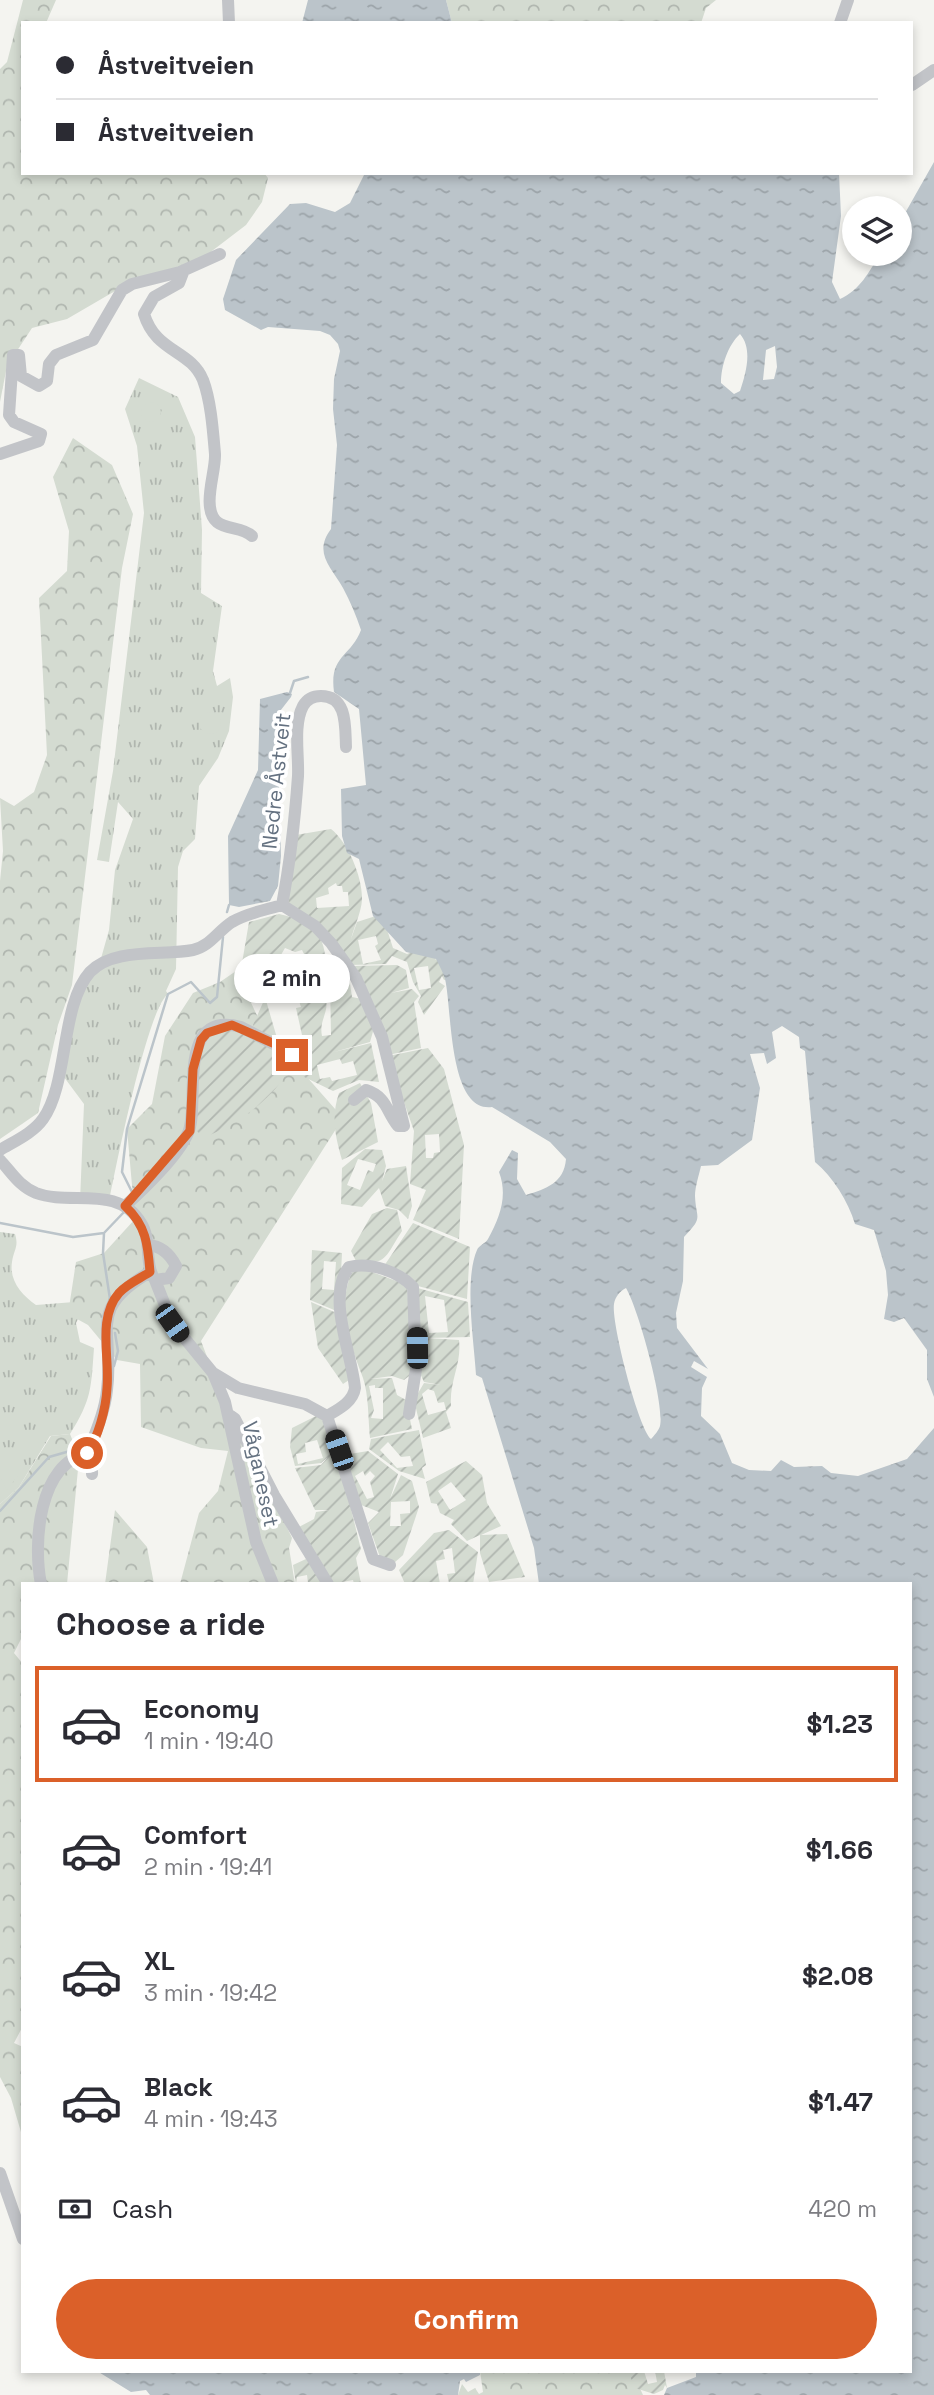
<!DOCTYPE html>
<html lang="en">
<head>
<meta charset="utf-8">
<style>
	body { margin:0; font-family:"Space Grotesk",sans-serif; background:#f2f2f3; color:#2b2b33; height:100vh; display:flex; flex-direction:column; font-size:26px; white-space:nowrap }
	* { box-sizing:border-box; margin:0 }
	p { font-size:23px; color:#7c7c81 }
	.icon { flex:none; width:38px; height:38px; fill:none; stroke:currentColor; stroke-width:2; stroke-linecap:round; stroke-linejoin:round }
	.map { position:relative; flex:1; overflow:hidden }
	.sheet { position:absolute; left:21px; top:1582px; width:891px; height:791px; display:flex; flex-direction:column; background:#fff; border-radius:0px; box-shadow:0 4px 10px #0003 }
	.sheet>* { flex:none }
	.hud { position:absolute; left:21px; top:21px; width:892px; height:154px; border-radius:0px; box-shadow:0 4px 10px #0003; display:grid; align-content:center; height:154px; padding:0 35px; background:#fff }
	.fabs { position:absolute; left:842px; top:196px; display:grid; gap:14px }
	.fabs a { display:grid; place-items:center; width:70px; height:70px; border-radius:50%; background:#fff; box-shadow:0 4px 10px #0003; font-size:35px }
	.end { position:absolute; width:32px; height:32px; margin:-16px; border:9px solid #db6029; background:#fff; box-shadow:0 0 0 4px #fff }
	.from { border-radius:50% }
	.bubble { position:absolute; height:49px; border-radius:24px; background:#fff; box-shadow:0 4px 10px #0003; font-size:23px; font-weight:700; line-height:49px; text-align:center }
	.car { position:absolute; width:21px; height:42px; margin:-21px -10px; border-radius:9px; box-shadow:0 0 5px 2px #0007; background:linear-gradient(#222 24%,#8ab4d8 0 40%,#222 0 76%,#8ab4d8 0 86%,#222 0) }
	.hud b { display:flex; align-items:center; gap:24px; height:66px; font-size:26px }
	.hud b+b { border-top:2px solid #e1e1e2 }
	.hud i { width:18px; height:18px; background:#2b2b33 }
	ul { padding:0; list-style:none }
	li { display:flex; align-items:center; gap:21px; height:116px; margin:0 14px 10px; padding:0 21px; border:4px solid transparent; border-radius:0px }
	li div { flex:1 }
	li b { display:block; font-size:26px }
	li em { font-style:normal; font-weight:700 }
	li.on { border-color:#db6029 }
	li>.icon { width:63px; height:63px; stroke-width:1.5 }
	h2 { padding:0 35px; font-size:32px; line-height:84px }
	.pay { display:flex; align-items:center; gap:18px; height:77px; padding:0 35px; font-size:26px }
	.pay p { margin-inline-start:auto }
	.action { display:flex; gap:14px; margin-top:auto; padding:14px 35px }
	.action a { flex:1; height:80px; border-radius:42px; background:#db6029; color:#fff; font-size:28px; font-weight:700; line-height:80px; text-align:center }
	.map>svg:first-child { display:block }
	.grass { fill:url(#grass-tufts) }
	.forest { fill:url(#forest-crowns) }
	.garden { fill:url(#garden-furrows); fill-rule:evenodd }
	.pitch { fill:#d4dbd1 }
	.water { fill:url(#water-ripples); fill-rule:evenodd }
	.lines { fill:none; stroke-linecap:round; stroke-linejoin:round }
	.stream { stroke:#bbc4ca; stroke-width:2.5 }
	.minor { stroke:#c2c4c8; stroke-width:12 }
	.route { stroke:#db6029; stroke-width:9 }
	.labels { text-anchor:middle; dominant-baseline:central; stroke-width:7; stroke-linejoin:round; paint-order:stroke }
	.street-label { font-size:21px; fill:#647180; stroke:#fff }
</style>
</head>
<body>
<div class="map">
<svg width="934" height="2395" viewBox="0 0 934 2395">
	<defs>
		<pattern id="grass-tufts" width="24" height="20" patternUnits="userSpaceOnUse" patternTransform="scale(1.75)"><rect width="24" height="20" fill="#d4dbd1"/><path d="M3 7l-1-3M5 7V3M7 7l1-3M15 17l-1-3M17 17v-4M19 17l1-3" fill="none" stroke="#b0b6af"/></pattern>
		<pattern id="forest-crowns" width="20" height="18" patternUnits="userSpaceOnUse" patternTransform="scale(1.75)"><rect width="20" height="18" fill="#d4dbd1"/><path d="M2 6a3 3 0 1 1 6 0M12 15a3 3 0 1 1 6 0" fill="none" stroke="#b0b6af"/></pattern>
		<pattern id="garden-furrows" width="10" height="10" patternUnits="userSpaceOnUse" patternTransform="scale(1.75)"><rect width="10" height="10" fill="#d4dbd1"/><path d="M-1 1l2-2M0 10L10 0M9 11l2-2" fill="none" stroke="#b0b6af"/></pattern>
		<pattern id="water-ripples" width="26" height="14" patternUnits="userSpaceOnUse" patternTransform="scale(1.75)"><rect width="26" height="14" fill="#bbc4ca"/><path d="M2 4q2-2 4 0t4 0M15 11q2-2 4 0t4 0" fill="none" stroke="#9ca4a9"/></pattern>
	</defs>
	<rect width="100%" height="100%" fill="#f4f4f0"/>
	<path class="grass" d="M139,378l39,19 17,40 7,93 -1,63 21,13 -9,65 4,15 13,-8 3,19 -4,34 -11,27 -19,28 -4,53 -12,12 -5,16 -2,102 -10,22 2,3c-21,15 -53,178 -60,212l-28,-5 4,-97 -26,-35 24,-86 18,-21 9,-32 6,-60 18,-51 -15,-17 -9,60 -12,-2 16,-89 31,-258 -7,-67 -12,-37z
		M0,1232l15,2c4,13 -1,15 -3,28 -3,19 10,33 24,43l51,-4 -11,22 4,19 14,6c-3,40 -2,51 -24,86l-20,2 -31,51 -19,17z"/>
	<path class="forest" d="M23,0h33l-10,23h-23v150h241l4,5 -6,24 -16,23 -55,42 -57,13 -67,39 -35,9 -25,38 -7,36v-333l7,-7z
		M446,0h270l-10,8 -5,15h-249z
		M73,438l39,27 21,49 -11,54 -50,417 -14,40 -20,88 -38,26v-258l3,-30 -3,-53 14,8 20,-14 13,-37 -8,-157 28,-27 2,-40 -16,-54z
		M236,971l26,55 81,92 -142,223 13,34 78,163 -3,10 6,36h-115l19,-71 19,-22 10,-40 -27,-3 -60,-21 -1,-63 -23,-4 -29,-35 -20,-11 8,-52 28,-9 31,-34 -8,-90 25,-25 13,-68 28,-43 27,-11z
		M70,1434l4,10 7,-6 -14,146h-44v51l-9,18 9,11v362l-9,17 9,4v92l-12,-41 -11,-21v-573l19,-17 32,-51z
		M115,1510l32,37 7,37h-49z
		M480,2371h152l11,24h-185l4,-11 6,8 7,-4 4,6 4,-2z"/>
	<path class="garden" d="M331,829c17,13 32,49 31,71 -1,13 -8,27 -11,39l6,-17 25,-8 11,34 14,6 21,-9 8,15 2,-2 10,21 -4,1 -2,-4 -3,6 6,4 -21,29 -6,-13 3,-6 -8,-14 -6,-20 -15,-6 -6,8 -35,1 -63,-61 8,-69zM336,883l1,3h5l1,6h5l1,14 -32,2 -1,-10 13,-4 -1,-6zM376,936l2,8 -3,2 6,14 -18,4 -5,-24zM428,966l3,22 -12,2 -5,-22z
		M279,914c45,10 48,29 47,70l-17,6h-11l-8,-11 7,12 11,2 14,-5c12,23 -4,29 0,48l9,-1 -1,-54 19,-4 3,20 10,2 12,29 -4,14 -36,10 37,-9 8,39 -20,-2 -26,11 -37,-18 10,-17 -50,-23 -3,-8 12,-27 -3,-25 21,-2 -42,-2 8,-47zM285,948l10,4 7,-2 10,20 -12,9 -13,-14 -2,5 -7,-3v-7zM283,989h9l2,6h3l4,12 -5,1 6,27 -18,7 -1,-5 -6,1 -12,-41zM340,1059l2,5 11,-3 4,14 -25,6 -2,-4 -10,2 -3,-14z
		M397,965l9,5 3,18 -18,5 21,-4 7,7 -5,6 7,46 -33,7 -36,-89z
		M227,1026l17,4 47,35c-17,35 -53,58 -88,73l-11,-13 5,-64 10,-28z
		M428,1048l16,21 20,76 -5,94 -46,-19 13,-30 -16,-6 4,-53 -26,-75zM439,1134l1,18 -6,1 -1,5h-7l-1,-23z
		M360,1083l11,20 7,39 -36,18c-7,-24 -11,-44 -3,-67z
		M365,1149l17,1 4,16 -4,15 5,-12 19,-3 6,40 -4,13 -9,-9 -14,-4 -6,-18 -17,19 -21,-3 1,-36zM358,1159l18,5 -3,8 -5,-2 -8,20 -13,-5z
		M387,1208l10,2 5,21c-16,24 -15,36 -46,30l-5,-10 21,-37z
		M413,1223l57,24 -3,52 -53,-14 -30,-19z
		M312,1250l30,3 -3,59 -29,-12zM324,1261l12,1 -2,28 -12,-1z
		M353,1269h11l43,16 6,88 -9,7 -12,-4 -22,3 22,-1 5,17 9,5 6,29 -42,9c-2,-19 -1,-42 -7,-60 -14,-37 -27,-71 -10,-109zM375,1385v3h8v31l-12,-1 3,-8 -5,-24z
		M414,1287l54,15 2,35 -44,1 33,2c3,24 -10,41 -8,66l-5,6 5,16 -28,10 -9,-38 10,-17 17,2 -17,-3 -6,-13zM425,1296l19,4 4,32 -19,1zM428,1389l6,2 4,12 6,-1 2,8 -18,5 -6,-21z
		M311,1302l28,12 13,64 -9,6 -25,-36z
		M318,1415c16,12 36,109 43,134l-5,9 5,26h-7l-1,-4 -21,4 -35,-56 17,-9 2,-7 13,-2h-14l-20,-42 26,-3 7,-8 -7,6 -26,3 -5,-19 2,-19zM317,1440l6,18 -25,6 -2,-10 10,-2 -1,-9z
		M419,1430l7,35 -4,3 3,11 -26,-8 -30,-22 2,-10zM388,1442l13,15 9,-1 3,10 -16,2 -17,-18z
		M368,1451l30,23 -8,25 11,-24 11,6 7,26 -16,48 -9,8 -14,-6 -12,-34 11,-11 -23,-9 -12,-48zM363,1471l2,5 5,-5 5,5 -5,6 4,15 -7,2 -12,-23zM410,1501v12l-10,1 1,12h-11l1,-24z
		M466,1461l16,14 5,28 14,23 -20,9 26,-1 18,43 -36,5 -9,-29v-18l-13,6 -16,-17 3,-4 -14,-7 -3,-9 -6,-1 -5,-21zM451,1482l15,18 -16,10 -12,-19z
		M449,1530l29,22 -5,32h-29l5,-1 -2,-9 8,-1 -3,-25 -9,2 2,9 -9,2 4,23h-35l-6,-14 35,-37z
		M306,1559l19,25 -17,-1 -1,-8 -10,2 -1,7 -3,-19z
		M628,2371h16l4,13 9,-2 -2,-11h9l3,17 -2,-3 -2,5 -9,4 -19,-6z"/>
	<path class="pitch" d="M141 412a10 10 0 1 1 20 0a10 10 0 1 1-20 0Z
		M199 723a11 11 0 1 1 22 0a11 11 0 1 1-22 0Z
		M11,1459l13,9 -17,22 -6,-11 4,-14z"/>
	<path class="water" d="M308,0h138l6,23h-150z
		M934,162v1235l-7,-18v-29l-23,-32 -10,4 -10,-3 4,-24 -2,-24 -12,-41 -19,-6c-7,-23 -22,-47 -40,-62l-10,-111 -5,-3 -1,-11 -17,-11 -10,6 4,26 -9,6 -3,-11 -14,1 10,34 -8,52 -34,25 -17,1c-2,9 -6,21 -6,30 1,24 9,20 -11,41l-1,44 -7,32 1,15 31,41 -14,-8 -3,6 16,10 -5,11 -1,28 19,18 12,29 17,7 22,1 10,-11 13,7 28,-1 9,7 27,3 49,-17 27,-31v967h-270l3,-7 29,-11v-6h214v-787h-371l-5,-36 -52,-170 -6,-3c-2,-33 -12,-95 1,-125 2,-5 8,-6 11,-11 12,-22 20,-43 11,-67l13,-22 6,3 -1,26 9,16c20,-6 38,-12 40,-36l-16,-17 -58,-35c-44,6 -40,-100 -47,-128 -2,-7 -6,-14 -9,-20l-30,-7 -33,-36 -14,-57 -12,-6 -5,-17 -1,-47 25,-4 -7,-76 -25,-17c-5,-37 17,-35 27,-62 -5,-15 -11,-29 -18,-42 -12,-21 -30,-35 -12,-59l6,-84 -4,-36 1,-30 6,-28 -2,-7 -8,-9 -10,-4 -52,-4 -7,3 -36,-20 -2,-11 13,-39 54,-56 16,-1 29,9 15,-9 15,-30h474l2,43 -9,66 8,17c20,-9 29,-27 40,-45h20v-32zM740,334c13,15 6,39 0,57l-6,3 -13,-11c0,-17 7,-38 19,-49zM775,346l2,21 -3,12 -11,1 3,-30zM626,1288c12,20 39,116 34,138 -1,4 -6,10 -9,13 -13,-12 -40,-117 -37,-135 1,-7 6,-13 12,-16z
		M287,692l5,2 -1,3 -14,18 4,141 -3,30 -8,15 -31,6 -10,-2 -1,-69 30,-66 2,-71z
		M97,2371h383v4l-14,7 -2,-3 -4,2 -2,14h-308l-4,-5 -15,2z"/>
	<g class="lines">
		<path class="stream" d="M290,693l4,-12 14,-4
			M227,912l2,-7
			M132,1192l-10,-20 5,-43 41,-135 23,-12 19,21 7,-6 6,-60
			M0,1223l73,14 31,-4 21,-22
			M104,1233l-1,20 7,46
			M114,1366l4,-15 -3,-18
			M0,1511l49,-54 21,-6 17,-12"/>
		<path class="minor" d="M228,0l1,23
			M840,23l8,-23
			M912,85l22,-15
			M184,270l-5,13 -25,14 -10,17c12,39 46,35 59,66 8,21 10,51 12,74 1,18 -14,54 2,68 10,8 25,5 35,14
			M0,454l39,-13 2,-7 -27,-12 -5,-7 4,-60h6l2,21 18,10 8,-5 2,-17 7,-9 37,-15 29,-50 10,-6 48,-12 40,-18
			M282,905l33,21 16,17 25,35 26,59 22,89h-6c-12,-15 -11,-29 -32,-36l-12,10
			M0,1150c15,-9 33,-17 43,-31 26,-37 17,-113 47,-147 23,-25 73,-16 103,-22 16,-3 25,-19 39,-28 15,-9 33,-12 50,-17 8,-42 13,-87 16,-129 1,-21 -5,-51 5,-70 4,-7 11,-10 18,-10 27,0 24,32 25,51
			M0,1160c12,13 19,26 36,33 34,13 82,-9 105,30 11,17 3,41 14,57l14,-2 7,-12c-6,-12 -14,-20 -28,-21
			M125,1206c19,-17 53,-50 63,-73 13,-27 -14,-124 53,-106l65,34
			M155,1280l17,43 41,50 12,29 31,140 17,42
			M213,1373l25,15 67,16 22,12c12,-7 26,-14 28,-28 -3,-34 -29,-91 -6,-121 21,-5 49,4 64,20l3,82 -7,45
			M228,1414l7,5 39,76 54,89
			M327,1416l46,143 17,6
			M92,1474c1,-9 -5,-19 -2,-27 7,-18 15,-37 17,-57 8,-60 -22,-80 43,-118
			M41,1584c-8,-40 -3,-122 48,-131
			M0,2173l23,66"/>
	</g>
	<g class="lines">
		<path class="route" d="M87,1453c11,-15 19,-44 20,-65 3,-30 -10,-70 12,-95 8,-9 20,-14 31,-21 -2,-27 -4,-47 -25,-66l65,-75 3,-62 8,-29 6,-7 25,-8 45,20 15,10"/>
	</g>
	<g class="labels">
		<g class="street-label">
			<text transform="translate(276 781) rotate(-84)">Nedre Åstveit</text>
			<text transform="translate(261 1474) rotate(78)">Våganeset</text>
		</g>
	</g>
</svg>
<div class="fabs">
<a><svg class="icon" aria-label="layers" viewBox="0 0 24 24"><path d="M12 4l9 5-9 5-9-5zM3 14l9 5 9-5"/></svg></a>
</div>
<i class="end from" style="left:87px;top:1453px"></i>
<i class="end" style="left:292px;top:1055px"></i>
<div class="bubble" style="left:234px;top:954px;width:116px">2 min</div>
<i class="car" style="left:172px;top:1323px;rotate:145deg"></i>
<i class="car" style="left:417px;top:1348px;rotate:359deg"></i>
<i class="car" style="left:339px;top:1450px;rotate:341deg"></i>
<div class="hud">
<b><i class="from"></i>Åstveitveien</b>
<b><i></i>Åstveitveien</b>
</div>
<section class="sheet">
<h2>Choose a ride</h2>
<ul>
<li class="on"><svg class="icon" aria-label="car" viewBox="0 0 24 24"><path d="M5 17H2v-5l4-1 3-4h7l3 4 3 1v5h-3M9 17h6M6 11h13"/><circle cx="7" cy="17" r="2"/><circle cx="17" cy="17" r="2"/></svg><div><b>Economy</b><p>1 min · 19:40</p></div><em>$1.23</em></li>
<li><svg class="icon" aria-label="car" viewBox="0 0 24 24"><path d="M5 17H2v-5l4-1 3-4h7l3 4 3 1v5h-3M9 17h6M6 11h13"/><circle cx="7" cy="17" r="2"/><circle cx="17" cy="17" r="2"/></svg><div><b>Comfort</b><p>2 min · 19:41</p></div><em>$1.66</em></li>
<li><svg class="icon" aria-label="car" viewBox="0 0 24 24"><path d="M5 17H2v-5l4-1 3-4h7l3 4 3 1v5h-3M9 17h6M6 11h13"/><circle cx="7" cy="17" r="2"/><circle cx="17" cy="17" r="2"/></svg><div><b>XL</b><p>3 min · 19:42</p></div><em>$2.08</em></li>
<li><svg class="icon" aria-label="car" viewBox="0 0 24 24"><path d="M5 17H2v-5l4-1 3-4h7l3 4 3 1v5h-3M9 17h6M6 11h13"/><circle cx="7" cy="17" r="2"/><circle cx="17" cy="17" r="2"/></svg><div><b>Black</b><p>4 min · 19:43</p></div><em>$1.47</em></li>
</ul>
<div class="pay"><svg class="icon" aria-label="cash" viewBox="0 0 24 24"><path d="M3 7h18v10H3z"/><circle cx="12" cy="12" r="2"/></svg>Cash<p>420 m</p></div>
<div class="action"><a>Confirm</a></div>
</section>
</div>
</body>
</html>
